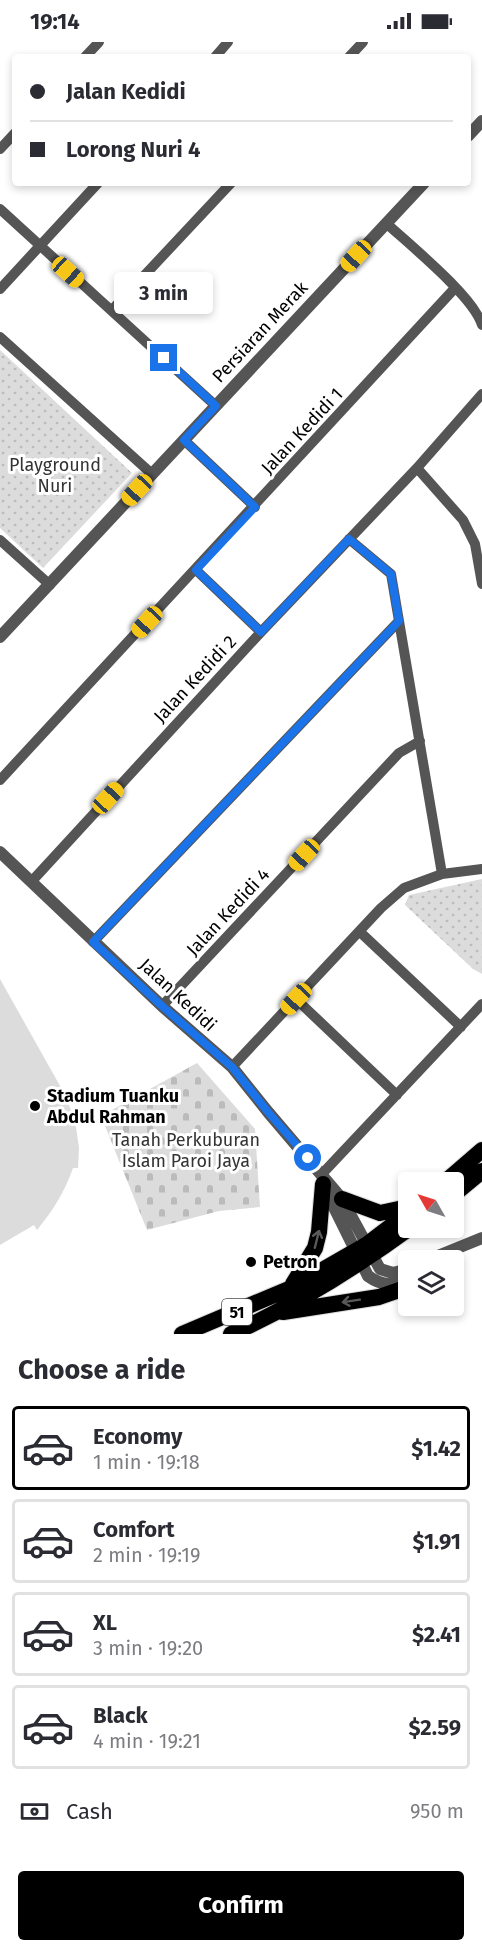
<!DOCTYPE html>
<html lang="en">
<head>
<meta charset="utf-8">
<style>
	body { margin:0; font-family:"Fira Sans",sans-serif; background:#f7f7f7; color:#2b2b33; height:100vh; display:flex; flex-direction:column; font-size:22px; white-space:nowrap }
	* { box-sizing:border-box; margin:0 }
	p { font-size:20px; color:#7c7c81 }
	.icon { flex:none; width:33px; height:33px; fill:none; stroke:currentColor; stroke-width:2; stroke-linecap:round; stroke-linejoin:round }
	.map { position:relative; height:1292px; overflow:hidden }
	.drawer { display:flex; flex-direction:column; background:#fff; flex:1 }
	.drawer>* { flex:none }
	.banner { position:absolute; left:12px; top:12px; width:459px; height:132px; border-radius:6px; box-shadow:0 3px 9px #0003; display:grid; align-content:center; height:132px; padding:0 18px; background:#fff }
	.needle { width:39px; rotate:309deg }
	.controls { position:absolute; left:398px; top:1130px; display:grid; gap:12px }
	.controls a { display:grid; place-items:center; width:66px; height:66px; border-radius:6px; background:#fff; box-shadow:0 3px 9px #0003; font-size:30px }
	.end { position:absolute; width:27px; height:27px; margin:-14px; border:8px solid #1a73e8; background:#fff; box-shadow:0 0 0 3px #fff }
	.from { border-radius:50% }
	.bubble { position:absolute; height:42px; border-radius:6px; background:#fff; box-shadow:0 3px 9px #0003; font-size:20px; font-weight:700; line-height:42px; text-align:center }
	.car { position:absolute; width:18px; height:36px; margin:-18px -9px; border-radius:8px; box-shadow:0 0 4px 2px #0007; background:linear-gradient(#f5c518 24%,#345 0 40%,#f5c518 0 76%,#345 0 86%,#f5c518 0) }
	.banner b { display:flex; align-items:center; gap:21px; height:57px; font-size:22px }
	.banner b+b { border-top:2px solid #e1e1e2 }
	.banner i { width:15px; height:15px; background:#2b2b33 }
	ul { padding:0; list-style:none }
	li { display:flex; align-items:center; gap:18px; height:84px; margin:0 12px 9px; padding:0 6px; border:3px solid #e1e1e2; border-radius:6px }
	li div { flex:1 }
	li b { display:block; font-size:22px }
	li em { font-style:normal; font-weight:700 }
	li.active { border-color:#000 }
	li>.icon { width:54px; height:54px; stroke-width:1.5 }
	h2 { padding:0 18px; font-size:27px; line-height:72px }
	.pay { display:flex; align-items:center; gap:15px; height:66px; padding:0 18px; font-size:22px }
	.pay p { margin-inline-start:auto }
	.primary-button { display:flex; gap:12px; margin-top:auto; padding:12px 18px }
	.primary-button a { flex:1; height:69px; border-radius:6px; background:#000; color:#fff; font-size:24px; font-weight:700; line-height:69px; text-align:center }
	.status { display:flex; justify-content:space-between; align-items:center; height:42px; padding:0 30px; background:#fff; direction:ltr }
	.status svg { height:16px; fill:currentColor }
	.map>svg:first-child { display:block }
	.grass { fill:url(#grass-dots) }
	.cemetery { fill:url(#cemetery-stones) }
	.pitch { fill:#dcdcdc }
	.lines { fill:none; stroke-linecap:round; stroke-linejoin:round }
	.trunk-casing { stroke:#dbdbdb; stroke-width:18 }
	.minor { stroke:#555; stroke-width:10 }
	.tertiary { stroke:#555; stroke-width:12 }
	.trunk { stroke:#000; stroke-width:16 }
	.oneway { stroke:#595959 }
	.route { stroke:#1a73e8; stroke-width:8 }
	.poi-dot { fill:#000; stroke:#fff; stroke-width:2 }
	.labels { text-anchor:middle; dominant-baseline:central; stroke-width:6; stroke-linejoin:round; paint-order:stroke }
	.shield { fill:#fff; stroke:#4c4c4c; stroke-width:1.5 }
	.shield-label { font-size:16px; font-weight:bold; fill:#000 }
	.street-label { font-size:18px; fill:#000; stroke:#fff }
	.park-label { font-size:18px; fill:#333; stroke:#fff }
	.poi-label { font-size:18px; font-weight:bold; fill:#000; stroke:#fff; text-anchor:start }
</style>
</head>
<body>
<div class="status"><b>19:14</b><svg viewBox="0 0 49 12"><path d="M0 12V9h3v3zM5 12V6h3v6zM10 12V3h3v9zM15 12V0h3v12zM26 1h20v11H26zM47 4h2v5h-2z"/></svg></div>
<div class="map">
<svg width="482" height="1292" viewBox="0 0 482 1292">
	<defs>
		<pattern id="grass-dots" width="8" height="8" patternUnits="userSpaceOnUse" patternTransform="scale(1.5)"><rect width="8" height="8" fill="#dcdcdc"/><path d="M2 2h.1M6 6h.1" fill="none" stroke="#bbb" stroke-width="1.8" stroke-linecap="round"/></pattern>
		<pattern id="cemetery-stones" width="16" height="16" patternUnits="userSpaceOnUse" patternTransform="scale(1.5)"><rect width="16" height="16" fill="#dcdcdc"/><path d="M2 7V4a2 2 0 0 1 4 0v3zM10 15v-3a2 2 0 0 1 4 0v3z" fill="#bbb"/></pattern>
	</defs>
	<rect width="100%" height="100%" fill="#fff"/>
	<path class="grass" d="M0,308l132,123 -89,95 -43,-40z
		M482,837v95l-9,-5 -68,-64 4,-10z"/>
	<path class="cemetery" d="M197,1021l58,66 5,78 -41,4 -72,19 -46,-114z"/>
	<path class="pitch" d="M0,937l64,114 11,27 4,28 -1,20h-5c-9,25 -19,41 -36,62l-3,-5 -34,20z"/>
	<g class="lines">
		<defs>
			<path id="trunk" d="M445,1140l37,-32
				M453,1153l29,-24
				M342,1157l38,14 28,-6
				M293,1242l22,-36 4,-16 4,-48
				M283,1270l96,-15 29,-10
				M182,1292l109,-46 75,-43 42,-32
				M231,1292c63,-28 124,-66 180,-107"/>
		</defs>
		<use href="#trunk" class="trunk-casing"/>
		<path class="minor" d="M85,15l14,-15
			M215,15l13,-15
			M349,15l14,-15
			M0,107l15,-16
			M0,167l216,197
			M386,181c24,22 88,74 96,102
			M0,247l98,-106
			M112,268l119,-127
			M0,295l152,137
			M184,398l71,67
			M417,426l46,52 12,24 7,40
			M349,497l42,35 51,300
			M0,498l50,45
			M196,528l65,62
			M0,738l455,-492
			M32,839l229,-249 156,-164 65,-74
			M360,890l101,95
			M93,900l306,-321
			M296,957l101,96
			M162,964l237,-253 21,-12
			M232,1025l149,-159 23,-20 38,-14 40,-5
			M321,1133l161,-171"/>
		<path class="tertiary" d="M468,94l14,-15
			M0,595l424,-454
			M0,810l162,154 70,61 36,45 74,87 38,70 13,4 15,-4
			M323,1143l45,91c14,10 25,10 40,3
			M428,1218l54,-22"/>
		<use href="#trunk" class="trunk"/>
	</g>
	<defs><path id="oneway-shaft" d="M-6 0H5M1.5-3L5.5 0L1.5 3" fill="none" stroke-width="1.6" stroke-linecap="round" stroke-linejoin="round" transform="scale(1.5)"/></defs>
	<g class="oneway">
		<use href="#oneway-shaft" transform="translate(317 1197) rotate(-76)"/>
		<use href="#oneway-shaft" transform="translate(351 1259) rotate(171)"/>
	</g>
	<g class="lines">
		<path class="route" d="M164,316l52,48 -32,34 71,67 -59,63 65,62 88,-93 42,35 8,47 -306,321 69,64 70,61 36,45 40,46"/>
	</g>
	<g class="poi-dot">
		<circle cx="35" cy="1064" r="6"/>
		<circle cx="251" cy="1220" r="6"/>
	</g>
	<g class="labels">
		<rect class="shield" x="222" y="1257" width="30" height="26" rx="4.5"/>
		<g class="shield-label">
			<text x="237" y="1270">51</text>
		</g>
		<g class="street-label">
			<text transform="translate(260 290) rotate(-47)">Persiaran Merak</text>
			<text transform="translate(302 389) rotate(-47)">Jalan Kedidi 1</text>
			<text transform="translate(195 637) rotate(-47)">Jalan Kedidi 2</text>
			<text transform="translate(228 870) rotate(-47)">Jalan Kedidi 4</text>
			<text transform="translate(178 953) rotate(43)">Jalan Kedidi</text>
		</g>
		<g class="park-label">
			<text x="55" y="423">Playground<tspan x="55" dy="21">Nuri</tspan></text>
			<text x="186" y="1098">Tanah Perkuburan<tspan x="186" dy="21">Islam Paroi Jaya</tspan></text>
		</g>
		<g class="poi-label">
			<text x="47" y="1054">Stadium Tuanku<tspan x="47" dy="21">Abdul Rahman</tspan></text>
			<text x="263" y="1220">Petron</text>
		</g>
	</g>
</svg>
<div class="controls">
<a><svg class="needle" viewBox="-14 -14 28 28"><path d="M0-13l5 13h-10z" fill="#e53935"/><path d="M0 13l5-13h-10z" fill="#7c7c81"/></svg></a>
<a><svg class="icon" aria-label="layers" viewBox="0 0 24 24"><path d="M12 4l9 5-9 5-9-5zM3 14l9 5 9-5"/></svg></a>
</div>
<i class="end from" style="left:308px;top:1116px"></i>
<i class="end" style="left:164px;top:316px"></i>
<div class="bubble" style="left:114px;top:230px;width:99px">3 min</div>
<i class="car" style="left:356px;top:214px;rotate:223deg"></i>
<i class="car" style="left:68px;top:230px;rotate:132deg"></i>
<i class="car" style="left:137px;top:448px;rotate:223deg"></i>
<i class="car" style="left:147px;top:580px;rotate:223deg"></i>
<i class="car" style="left:108px;top:756px;rotate:43deg"></i>
<i class="car" style="left:304px;top:813px;rotate:223deg"></i>
<i class="car" style="left:296px;top:957px;rotate:223deg"></i>
<div class="banner">
<b><i class="from"></i>Jalan Kedidi</b>
<b><i></i>Lorong Nuri 4</b>
</div>
</div>
<section class="drawer">
<h2>Choose a ride</h2>
<ul>
<li class="active"><svg class="icon" aria-label="car" viewBox="0 0 24 24"><path d="M5 17H2v-5l4-1 3-4h7l3 4 3 1v5h-3M9 17h6M6 11h13"/><circle cx="7" cy="17" r="2"/><circle cx="17" cy="17" r="2"/></svg><div><b>Economy</b><p>1 min · 19:18</p></div><em>$1.42</em></li>
<li><svg class="icon" aria-label="car" viewBox="0 0 24 24"><path d="M5 17H2v-5l4-1 3-4h7l3 4 3 1v5h-3M9 17h6M6 11h13"/><circle cx="7" cy="17" r="2"/><circle cx="17" cy="17" r="2"/></svg><div><b>Comfort</b><p>2 min · 19:19</p></div><em>$1.91</em></li>
<li><svg class="icon" aria-label="car" viewBox="0 0 24 24"><path d="M5 17H2v-5l4-1 3-4h7l3 4 3 1v5h-3M9 17h6M6 11h13"/><circle cx="7" cy="17" r="2"/><circle cx="17" cy="17" r="2"/></svg><div><b>XL</b><p>3 min · 19:20</p></div><em>$2.41</em></li>
<li><svg class="icon" aria-label="car" viewBox="0 0 24 24"><path d="M5 17H2v-5l4-1 3-4h7l3 4 3 1v5h-3M9 17h6M6 11h13"/><circle cx="7" cy="17" r="2"/><circle cx="17" cy="17" r="2"/></svg><div><b>Black</b><p>4 min · 19:21</p></div><em>$2.59</em></li>
</ul>
<div class="pay"><svg class="icon" aria-label="cash" viewBox="0 0 24 24"><path d="M3 7h18v10H3z"/><circle cx="12" cy="12" r="2"/></svg>Cash<p>950 m</p></div>
<div class="primary-button"><a>Confirm</a></div>
</section>
</body>
</html>
